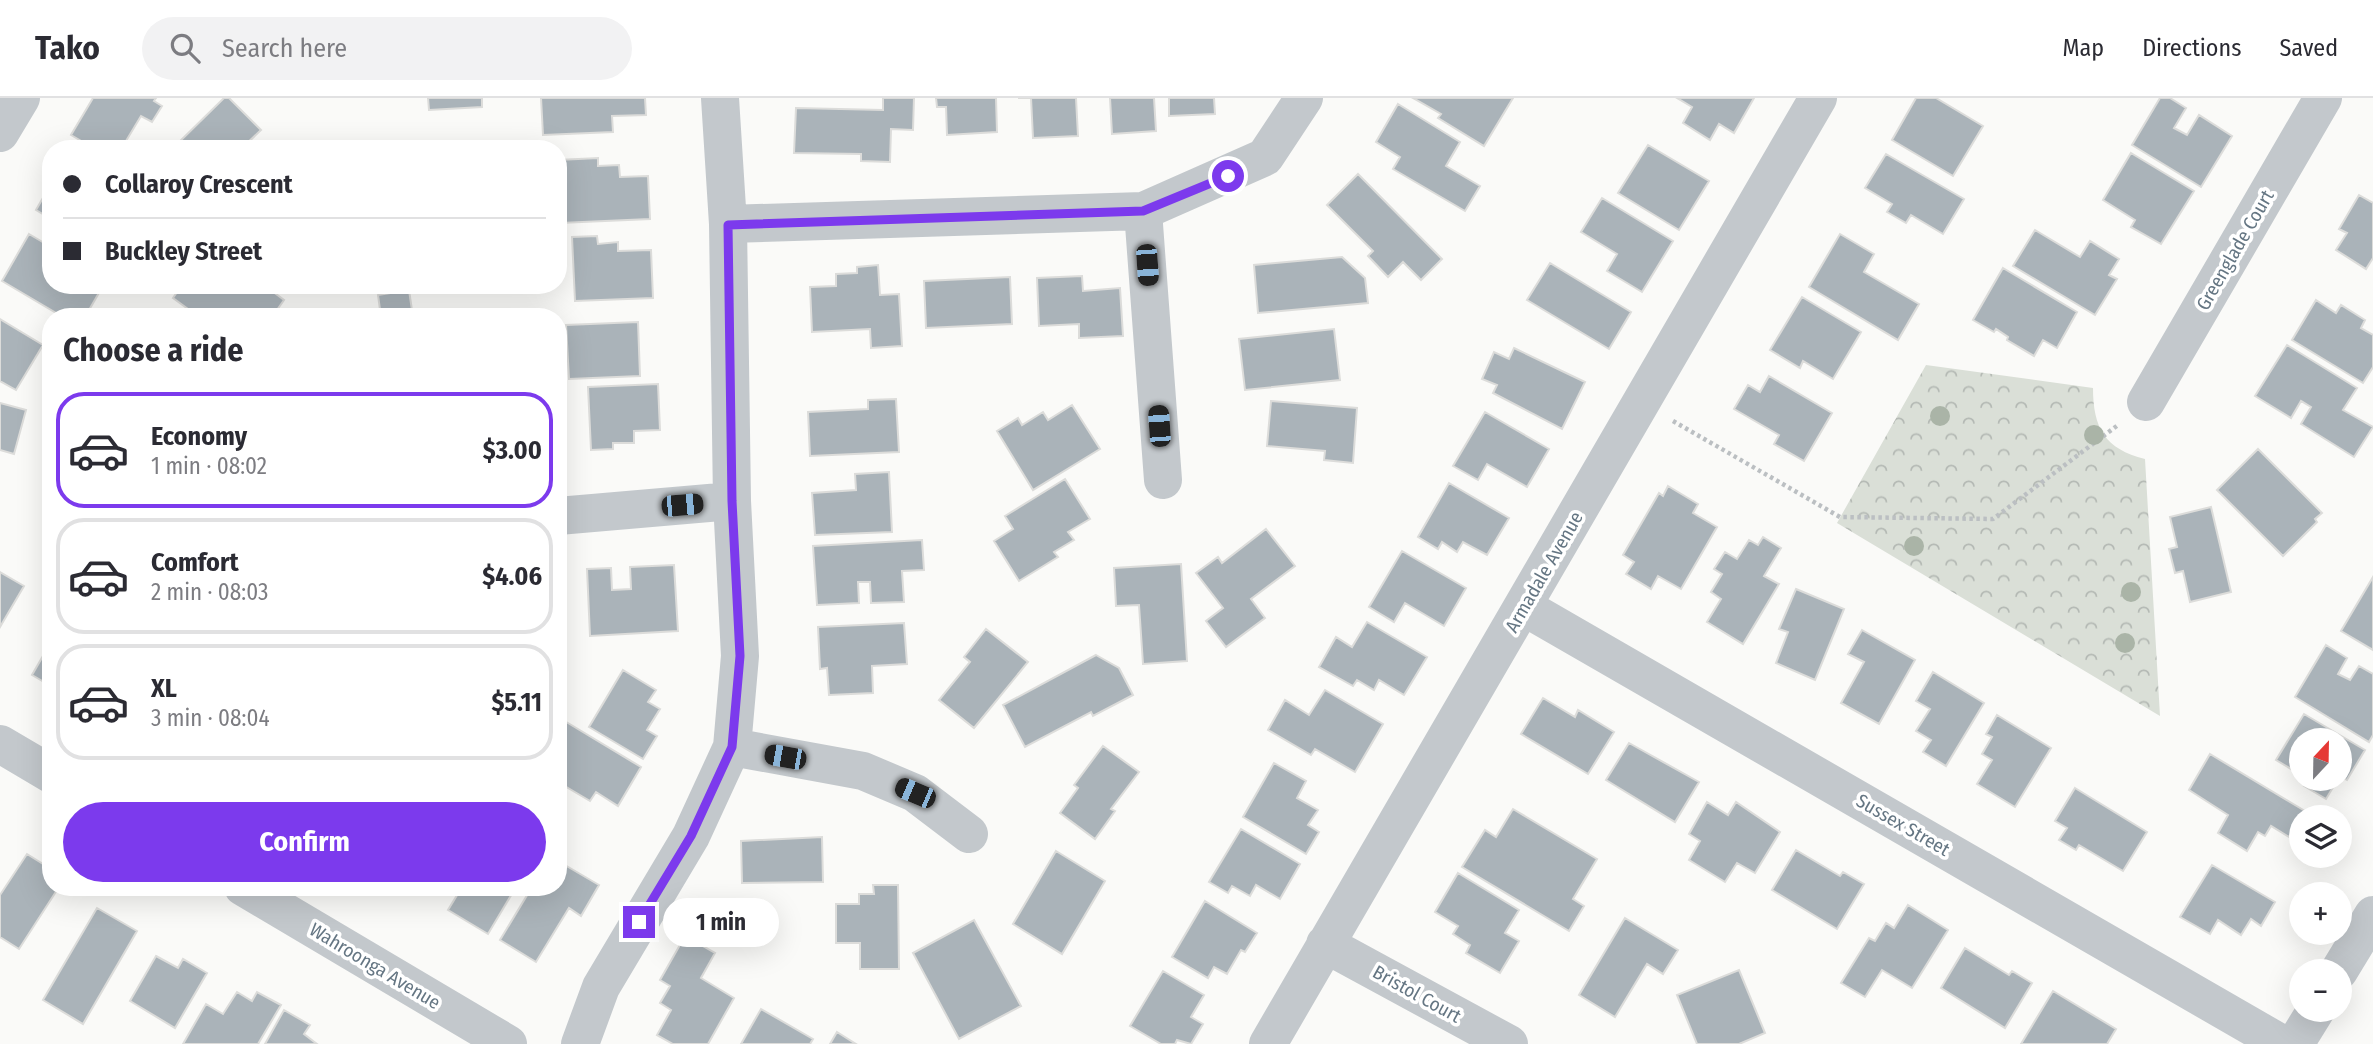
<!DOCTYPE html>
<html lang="en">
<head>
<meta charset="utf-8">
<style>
	body { margin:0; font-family:"Fira Sans Condensed",sans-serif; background:#f2f2f3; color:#2b2b33; height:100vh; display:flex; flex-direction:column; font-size:26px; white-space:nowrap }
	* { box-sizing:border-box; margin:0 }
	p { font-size:23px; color:#7c7c81 }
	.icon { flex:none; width:38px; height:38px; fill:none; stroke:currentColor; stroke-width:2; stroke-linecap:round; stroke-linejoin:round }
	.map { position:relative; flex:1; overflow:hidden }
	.sheet { position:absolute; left:42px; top:210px; width:525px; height:588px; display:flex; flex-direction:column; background:#fff; border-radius:28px; box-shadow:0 7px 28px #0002 }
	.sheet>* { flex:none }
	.top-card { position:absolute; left:42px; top:42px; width:525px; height:154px; border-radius:28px; box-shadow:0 7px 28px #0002; display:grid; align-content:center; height:154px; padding:0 21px; background:#fff }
	.needle { width:46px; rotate:22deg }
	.tools { position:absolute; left:2289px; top:630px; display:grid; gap:14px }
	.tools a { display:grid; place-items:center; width:63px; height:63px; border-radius:50%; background:#fff; box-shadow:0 7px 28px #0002; font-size:35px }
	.end { position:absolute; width:32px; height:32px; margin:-16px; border:9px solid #7c3aed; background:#fff; box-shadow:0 0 0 4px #fff }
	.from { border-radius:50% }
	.bubble { position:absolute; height:49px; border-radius:24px; background:#fff; box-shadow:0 7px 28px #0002; font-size:23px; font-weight:700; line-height:49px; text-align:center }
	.car { position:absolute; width:21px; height:42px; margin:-21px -10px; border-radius:9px; box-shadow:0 0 5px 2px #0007; background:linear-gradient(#222 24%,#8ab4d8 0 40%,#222 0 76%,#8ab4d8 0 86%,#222 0) }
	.top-card b { display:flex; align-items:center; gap:24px; height:66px; font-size:26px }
	.top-card b+b { border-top:2px solid #e1e1e2 }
	.top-card i { width:18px; height:18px; background:#2b2b33 }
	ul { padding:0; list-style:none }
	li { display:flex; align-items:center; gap:21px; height:116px; margin:0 14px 10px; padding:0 7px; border:4px solid #e1e1e2; border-radius:28px }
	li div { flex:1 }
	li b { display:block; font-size:26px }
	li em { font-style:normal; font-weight:700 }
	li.active { border-color:#7c3aed }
	li>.icon { width:63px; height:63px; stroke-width:1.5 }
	h2 { padding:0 21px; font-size:32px; line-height:84px }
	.action { display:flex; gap:14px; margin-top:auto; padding:14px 21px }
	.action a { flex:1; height:80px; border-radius:42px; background:#7c3aed; color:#fff; font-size:28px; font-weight:700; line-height:80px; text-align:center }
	header { display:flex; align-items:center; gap:42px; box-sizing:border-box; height:98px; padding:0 35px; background:#fff; border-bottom:2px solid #e1e1e2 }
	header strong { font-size:33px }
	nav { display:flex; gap:38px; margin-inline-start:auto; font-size:24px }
	.search { width:490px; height:63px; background:#f2f2f3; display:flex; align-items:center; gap:18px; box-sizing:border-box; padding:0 24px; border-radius:38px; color:#7c7c81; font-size:26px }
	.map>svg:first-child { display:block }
	.forest { fill:url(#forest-crowns) }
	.building { fill:#aab3b9; stroke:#dcdcda; stroke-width:2 }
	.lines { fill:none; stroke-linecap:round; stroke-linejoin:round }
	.path { stroke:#bbbfc2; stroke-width:4.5; stroke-dasharray:3.5 3.5; stroke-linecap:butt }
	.minor { stroke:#c3c8cc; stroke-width:38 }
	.tree { fill:#aab4a7 }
	.route { stroke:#7c3aed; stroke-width:9 }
	.labels { text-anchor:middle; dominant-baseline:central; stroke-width:7; stroke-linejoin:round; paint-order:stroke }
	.street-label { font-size:19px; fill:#657683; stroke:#fff }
</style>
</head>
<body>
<header>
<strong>Tako</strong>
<div class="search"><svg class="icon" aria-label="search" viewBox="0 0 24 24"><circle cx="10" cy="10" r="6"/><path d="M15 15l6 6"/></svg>Search here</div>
<nav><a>Map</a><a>Directions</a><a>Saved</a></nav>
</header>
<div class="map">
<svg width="2373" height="946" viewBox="0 0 2373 946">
	<defs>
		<pattern id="forest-crowns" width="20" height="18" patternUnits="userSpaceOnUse" patternTransform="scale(1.75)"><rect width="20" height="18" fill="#dadfd7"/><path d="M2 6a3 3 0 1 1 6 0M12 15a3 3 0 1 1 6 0" fill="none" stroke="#b4b9b4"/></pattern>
	</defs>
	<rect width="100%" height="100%" fill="#fafaf8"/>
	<path class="forest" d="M1926,267l167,23c0,40 12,61 52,71l15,257 -323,-193z"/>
	<path class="building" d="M93,0h63l-2,3 8,5 -10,16 -11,-6 -18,30 -7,-4 -5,7h-16l-24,-14z
		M224,0h5l32,32 -20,19h-69z
		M428,0h54v9l-53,3z
		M541,0h104l1,17 -34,1 1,16 -70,3z
		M883,0h31l-1,32 -22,-1 -1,33 -29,-1v-7l-67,-1 2,-45 87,2z
		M936,0h60l1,34 -50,3 -1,-28h-9z
		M1018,0h58l2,38 -45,2 -2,-40z
		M1110,0h44l2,33 -44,3z
		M1169,0h45l1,16 -46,2z
		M1413,0h100l-29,48 -46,-28 3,-4z
		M1677,0h77l-20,35 -15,-9 -9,16 -27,-17 9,-16z
		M1916,0h20l47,28 -30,50 -61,-36z
		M2160,0h10l16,10 -12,20 13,7 12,-20 33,21 -31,51 -69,-42z
		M1398,6l62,38 -14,24 34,20 -15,25 -72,-42 7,-12 -24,-15z
		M1648,47l61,36 -30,49 -61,-37z
		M2131,55l63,38 -33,53 -30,-17 4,-7 -32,-20z
		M1886,56l78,45 -21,35 -32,-19 -5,8 -19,-11 5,-8 -27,-16z
		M598,60v8l21,-1 1,12 28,-1 2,43 -90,4 -2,-63z
		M1358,76l84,85 -21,21 -18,-18 -15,15 -20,-21 5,-5 -46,-46z
		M51,86v35l-15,-9z
		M2359,97l14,8v55l-7,11 -30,-19 11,-17 -8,-4z
		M1602,100l71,43 -31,51 -35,-21 10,-17 -36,-22z
		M2035,132l45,27 10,-16 29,18 -10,16 8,4 -22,36 -82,-49z
		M29,136l22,13v38h39l10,6 -15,26h-22l-61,-36z
		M1840,136l34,20 -10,18 55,32 -21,36 -89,-53z
		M597,138l1,8 20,-2v9l33,-1 2,48 -78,3 -3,-64z
		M1342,159l23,21 3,25 -110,10 -4,-48z
		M1550,165l81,49 -22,37 -82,-49z
		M878,167l2,30 19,-1 3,52 -31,2 -1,-19 -58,3 -2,-45 26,-1v-12l21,-1v-6z
		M2003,170l74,44 -20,36 -14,-8 -9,16 -27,-16 1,-3 -12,-8 -2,3 -21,-12z
		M1082,178l1,15 37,-3 3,48 -44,2v-14l-40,2 -2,-48z
		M1010,179l2,47 -86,4 -2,-47z
		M182,187h44l10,7 6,-7h22l20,15 -12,17h-73l-26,-19z
		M409,192l4,27h-32l-3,-22z
		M1802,199l59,35 -28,47 -30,-18 -3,7 -30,-18z
		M2316,202l20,13 5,-8 24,15 -4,8 12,7v32l-10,16 -71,-43z
		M0,221l43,26 -27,45 -16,-9z
		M638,224l2,54 -71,3 -3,-54z
		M1334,231l6,51 -95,10 -6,-51z
		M2287,247l70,43 -14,22 30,17 -19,30 -53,-33 10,-17 -10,-6 -10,17 -36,-22z
		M1514,250l71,34 -23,47 -69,-36 4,-8 -15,-6 12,-27 15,7z
		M1769,278l63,37 -28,48 -30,-17 5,-9 -45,-26 14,-24 12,7z
		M658,286l2,46 -26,1v12h-21v6l-22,1 -3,-63z
		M896,301l3,53 -89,4 -2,-44 60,-3v-9z
		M1271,303l86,7 -4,55 -29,-3 1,-9 -58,-5z
		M0,305l26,7 -12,44 -14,-4z
		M1072,307l28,44 -67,41 -36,-59 21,-13 4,7 21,-13 5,8z
		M1485,314l64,37 -22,38 -40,-23 -9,16 -25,-14z
		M2258,351l64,64 -7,6 2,3 -34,34 -66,-66z
		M889,374l3,60 -77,3 -3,-42 44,-3 -1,-16z
		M1065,381l25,40 -22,13 6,8 -20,12 4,5 -39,24 -25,-40 19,-12 -8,-13z
		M1449,385l60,35 -22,37 -24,-13 -6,10 -15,-10 -4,7 -20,-12z
		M1668,388l30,18 -5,9 24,14 -36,62 -23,-13 -7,13 -25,-15 8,-12 -11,-7 36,-62 4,3z
		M2211,409l20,85 -41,10 -7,-31 -8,2 -6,-24 8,-2 -7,-30z
		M1266,431l29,37 -44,33 14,19 -39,29 -20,-26 17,-13 -27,-35 22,-16 4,6z
		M1763,439l18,11 -17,28 15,8 -36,60 -36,-22 14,-23 -10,-7 11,-18 -8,-5 11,-17 12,7 12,-19 9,5z
		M922,442l2,30 -22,1 2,31 -33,1 -1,-21h-12l1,21 -42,2 -4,-59z
		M1402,453l64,37 -22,38 -39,-23 -11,19 -25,-15z
		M1181,466l6,97 -44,3 -4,-59 -23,1 -2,-38z
		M674,467l4,66 -88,5 -3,-67 24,-1 1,22 19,-1 -1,-22z
		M0,474l24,14 -24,41z
		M2373,479v73l-32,-19z
		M1796,491l48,20 -29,71 -39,-17 12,-31 -9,-3z
		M1367,524l60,35 -23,38 -25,-15 -5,10 -17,-10 -4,6 -34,-19 17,-30 16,10z
		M904,525l3,41 -35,2 1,27 -44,2 -2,-27 -7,1 -2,-42z
		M986,531l42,33 -54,66 -35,-28 31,-38 -6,-5z
		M1862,532l53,30 -36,64 -38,-21 23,-41 -16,-8z
		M51,544v44l-19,-11z
		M2326,547l21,13 -9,16 12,6 9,-14 14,8v61l-4,7 -74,-45z
		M1096,557l23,13 14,27 -40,21 -2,-4 -66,35 -22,-42z
		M623,572l33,20 -8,12 12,7 -13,21 10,6 -14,23 -54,-32z
		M1933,574l51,31 -38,63 -23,-14 8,-12 -15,-9 14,-22 -14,-8z
		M1325,592l58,34 -28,48 -40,-23 -4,6 -43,-25 17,-30 24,15z
		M1543,600l32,19 3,-7 36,22 -26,42 -67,-40z
		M2304,616l61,36 -18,30 -7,-4v-36h-39v35l-25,-15z
		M1997,617l54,33 -36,59 -38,-23 15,-24 -10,-6 10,-17 -6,-3z
		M558,619l83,50 -23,39 -22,-14 -6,9 -32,-19v-14l5,-8 -5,-3z
		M1629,645l70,39 -24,40 -69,-42z
		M1103,648l36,26 -28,37 4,2 -20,28 -35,-26 18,-25 -4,-3z
		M2210,656l95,57 -16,26 -18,-11 -6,10 -7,-4 -11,19 -29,-18 10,-18 -39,-25z
		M1274,665l32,18 -9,17 21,12 -10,15 11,7 -13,22 -63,-37z
		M2308,681h-1h31l-12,20 -22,-13z
		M2075,690l72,44 -24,39 -44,-26 -3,5 -17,-10 8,-12 -12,-7z
		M1707,704l21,13 8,-13 44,30 -25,41 -18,-10 -12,19 -36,-22 11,-19 -11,-7z
		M1513,711l84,50 -24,40 11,7 -15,25 -107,-64 23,-37 11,7z
		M1241,731l59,35 -20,35 -24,-14 -6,11 -18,-10 -4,7 -19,-11z
		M822,739l1,45 -81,1 -1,-42z
		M1796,752l44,26 3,-4 21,12 -27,45 -65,-39z
		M1056,753l49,30 -43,73 -49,-30z
		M27,756l24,15v18h8l-40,62 -19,-12v-42z
		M558,763l41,24 -18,31 -12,-8 -33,54 -36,-22 32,-53h26z
		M2212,767l63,37 -14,24 -10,-7 -10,16 -23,-15 -8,14 -30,-17z
		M1458,775l61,37 -14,23 14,8 -19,32 -34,-20 4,-8 -17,-11 5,-8 -23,-14z
		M873,787h25l1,84h-39v-26h-24v-39h23v-10h15z
		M462,789h54l-28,47 -40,-24z
		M1205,803l52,32 -12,19 -4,-2 -14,24 -13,-7 -6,11 -36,-21z
		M1908,807l40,25 -36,58 -30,-18 -17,27 -24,-14 28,-45 6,3 11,-18 8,5z
		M97,810l40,23 -54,93 -40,-24z
		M1625,820l53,32 -15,24 -16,-10 -32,53 -36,-22z
		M974,822l47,86 -62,33 -46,-86z
		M685,838l30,17 -14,25 33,20 -26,46h-35l-16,-9 14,-25 -11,-7 10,-17 -10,-6z
		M1965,850l44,27 3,-4 20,12 -27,45 -64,-40z
		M156,858l22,12 5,-9 24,14 -32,55 -45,-27z
		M1739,872l26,63 -26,11h-42l-20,-49z
		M1163,873l41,24 -13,22 12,7 -12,20 -14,-4 -2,4h-14l-31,-18z
		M2053,893l63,38 -9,15h-86z
		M237,894l15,9 5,-9 24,13 -23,39h-75l23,-40 17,10z
		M761,911l52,30 -3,5h-69z
		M284,912l26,15 -6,9 13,10h-52z
		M837,934l19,12h-26z"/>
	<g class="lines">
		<path class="path" d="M1673,323l167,96 153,2 125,-94"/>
		<path class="minor" d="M0,35l21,-35
			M1143,113l20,269
			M728,126l415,-13 122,-54 39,-59
			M2146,304l177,-304
			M558,418l174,-15
			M1524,509l758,437
			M0,646l51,30
			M732,649l131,24 52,22 54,41
			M243,789l265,157
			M1325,846l184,100
			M2339,873l34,-56
			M580,946l21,-57 90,-151 41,-89 8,-91 -8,-155 -4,-277 -8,-126
			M1268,946l550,-946
			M2295,946l21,-34"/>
	</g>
	<g class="tree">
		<circle cx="1940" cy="318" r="10"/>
		<circle cx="2094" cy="337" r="10"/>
		<circle cx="1914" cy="448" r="10"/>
		<circle cx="2131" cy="494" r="10"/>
		<circle cx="2125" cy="545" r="10"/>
	</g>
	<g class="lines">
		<path class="route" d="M639,824l52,-86 41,-89 8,-91 -8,-155 -4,-276 415,-14 85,-35"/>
	</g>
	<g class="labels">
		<g class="street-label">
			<text transform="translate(2235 152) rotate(-60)">Greenglade Court</text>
			<text transform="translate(1544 474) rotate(-60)">Armadale Avenue</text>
			<text transform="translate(1903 727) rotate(30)">Sussex Street</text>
			<text transform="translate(375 868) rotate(31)">Wahroonga Avenue</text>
			<text transform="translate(1417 896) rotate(29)">Bristol Court</text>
		</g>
	</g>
</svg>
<div class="tools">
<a><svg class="needle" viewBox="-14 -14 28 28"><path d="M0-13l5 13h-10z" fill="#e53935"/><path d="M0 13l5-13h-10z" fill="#7c7c81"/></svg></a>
<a><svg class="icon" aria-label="layers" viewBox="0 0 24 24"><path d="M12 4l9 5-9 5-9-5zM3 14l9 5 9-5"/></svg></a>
<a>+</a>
<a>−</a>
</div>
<i class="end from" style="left:1228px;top:78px"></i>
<i class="end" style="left:639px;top:824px"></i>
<div class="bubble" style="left:663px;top:800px;width:116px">1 min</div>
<i class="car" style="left:1147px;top:167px;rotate:176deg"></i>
<i class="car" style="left:1159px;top:328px;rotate:356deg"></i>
<i class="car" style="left:682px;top:407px;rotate:85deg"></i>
<i class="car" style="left:785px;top:659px;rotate:280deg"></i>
<i class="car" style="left:915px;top:695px;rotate:293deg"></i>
<div class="top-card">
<b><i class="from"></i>Collaroy Crescent</b>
<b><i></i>Buckley Street</b>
</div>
<section class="sheet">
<h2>Choose a ride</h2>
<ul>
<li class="active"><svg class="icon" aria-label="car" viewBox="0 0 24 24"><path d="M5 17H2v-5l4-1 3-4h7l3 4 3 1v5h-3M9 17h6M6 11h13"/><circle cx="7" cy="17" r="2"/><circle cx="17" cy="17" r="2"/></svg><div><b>Economy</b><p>1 min · 08:02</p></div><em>$3.00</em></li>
<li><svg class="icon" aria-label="car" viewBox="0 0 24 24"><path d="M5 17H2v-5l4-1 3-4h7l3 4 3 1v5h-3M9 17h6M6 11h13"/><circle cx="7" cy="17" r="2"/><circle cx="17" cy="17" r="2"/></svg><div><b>Comfort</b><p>2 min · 08:03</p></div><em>$4.06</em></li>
<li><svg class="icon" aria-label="car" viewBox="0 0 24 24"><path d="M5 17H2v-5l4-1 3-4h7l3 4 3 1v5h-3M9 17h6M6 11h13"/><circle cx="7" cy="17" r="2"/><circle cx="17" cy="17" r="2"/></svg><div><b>XL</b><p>3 min · 08:04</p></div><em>$5.11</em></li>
</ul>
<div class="action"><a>Confirm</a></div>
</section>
</div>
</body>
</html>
